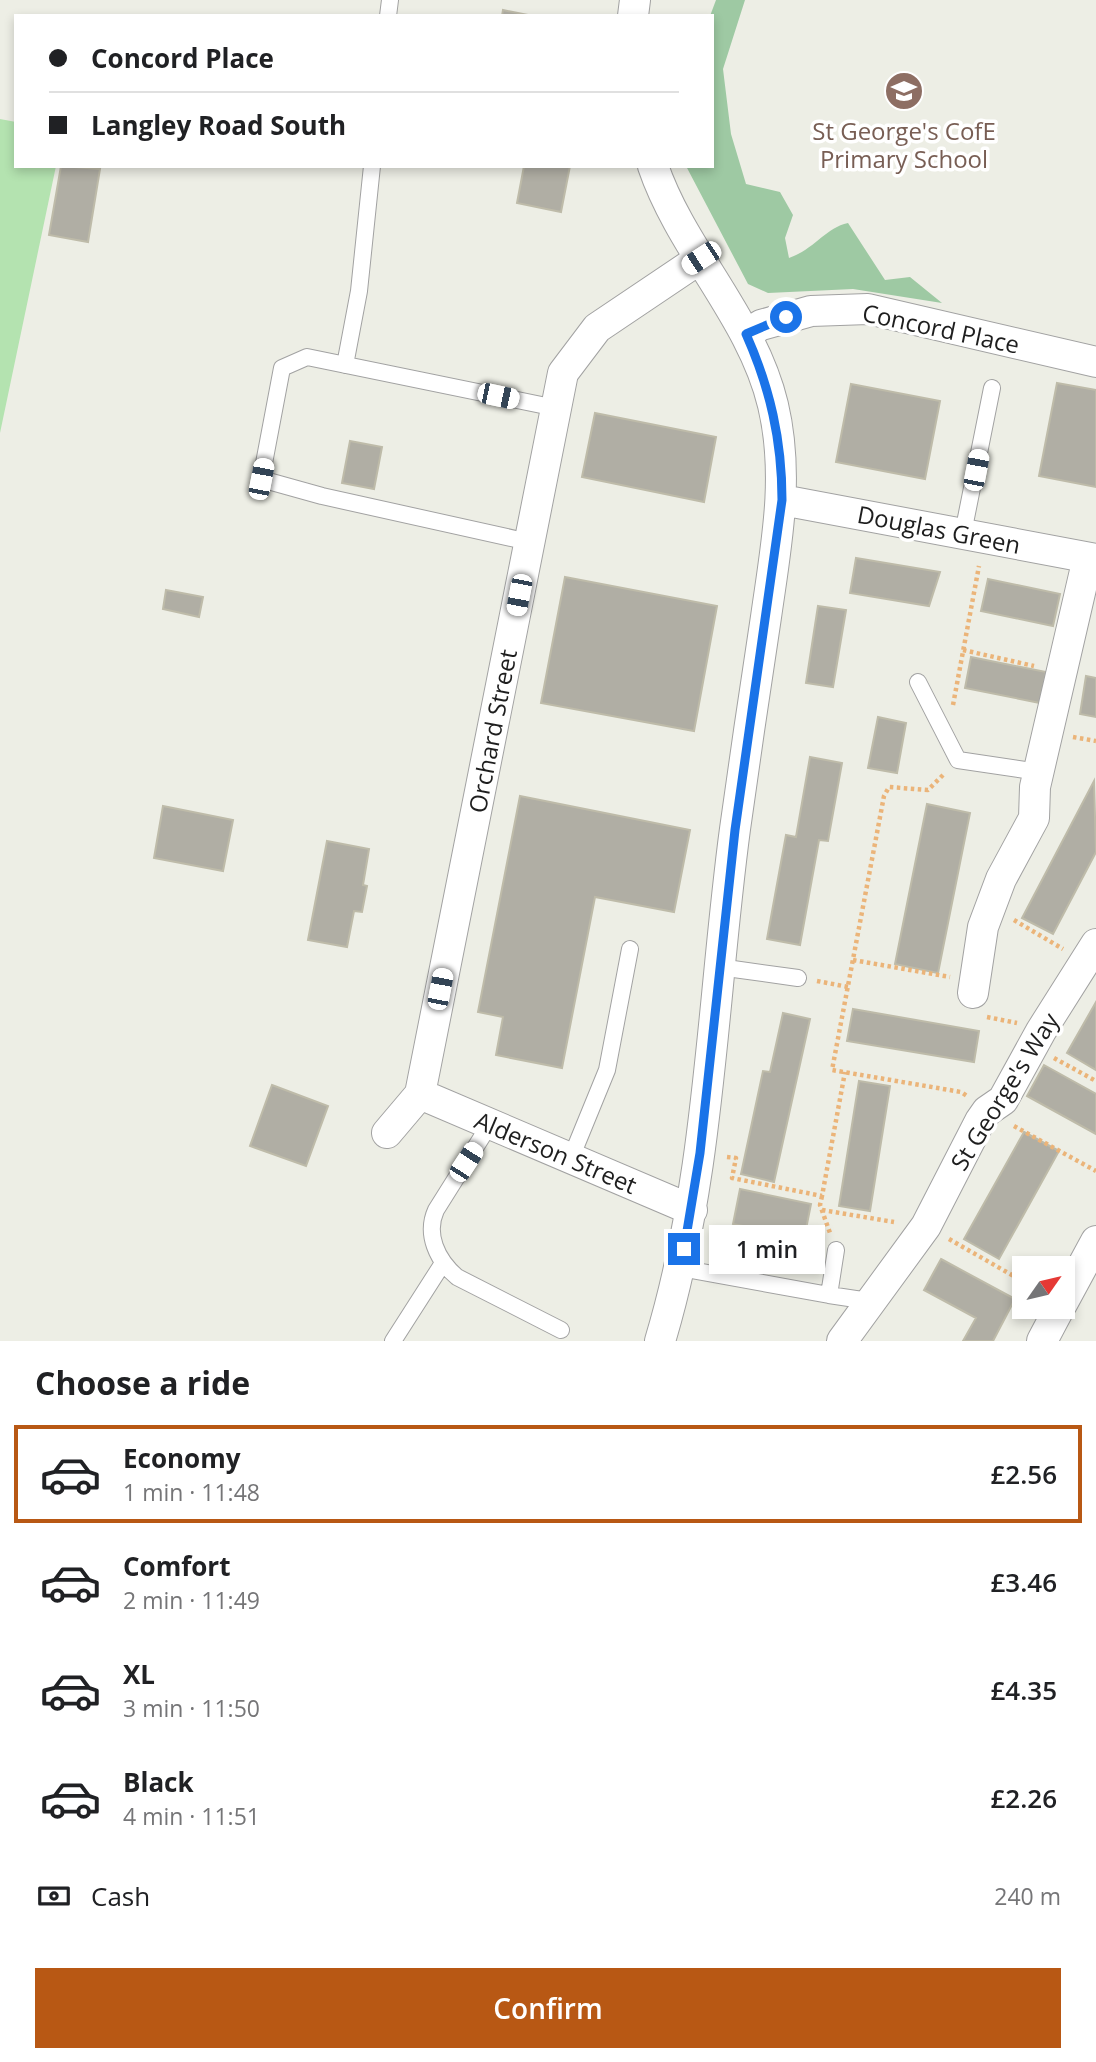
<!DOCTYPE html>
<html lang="en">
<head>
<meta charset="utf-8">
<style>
	body { margin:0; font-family:"Open Sans",sans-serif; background:#f2f2f2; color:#202124; height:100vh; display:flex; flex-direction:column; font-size:26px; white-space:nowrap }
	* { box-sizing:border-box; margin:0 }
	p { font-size:23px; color:#757577 }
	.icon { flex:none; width:38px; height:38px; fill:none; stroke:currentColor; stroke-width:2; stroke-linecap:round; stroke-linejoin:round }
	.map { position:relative; height:1341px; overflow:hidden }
	.panel { display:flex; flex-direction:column; background:#fff; flex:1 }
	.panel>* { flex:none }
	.banner { position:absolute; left:14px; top:14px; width:700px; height:154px; border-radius:0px; box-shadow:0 4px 10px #0003; display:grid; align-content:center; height:154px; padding:0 35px; background:#fff }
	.needle { width:46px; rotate:56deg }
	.controls { position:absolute; left:1012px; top:1256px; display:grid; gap:14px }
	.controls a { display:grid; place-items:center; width:63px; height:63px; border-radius:0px; background:#fff; box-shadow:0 4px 10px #0003; font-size:35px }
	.end { position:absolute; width:32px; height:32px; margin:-16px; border:9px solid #1a73e8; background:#fff; box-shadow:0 0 0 4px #fff }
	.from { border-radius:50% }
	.bubble { position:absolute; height:49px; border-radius:0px; background:#fff; box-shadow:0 4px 10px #0003; font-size:23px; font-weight:600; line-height:49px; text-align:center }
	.car { position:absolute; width:21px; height:42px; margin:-21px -10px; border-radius:9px; box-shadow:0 0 5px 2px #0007; background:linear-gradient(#fff 24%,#345 0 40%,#fff 0 76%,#345 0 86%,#fff 0) }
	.banner b { display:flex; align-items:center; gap:24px; height:66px; font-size:26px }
	.banner b+b { border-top:2px solid #e0e0e0 }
	.banner i { width:18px; height:18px; background:#202124 }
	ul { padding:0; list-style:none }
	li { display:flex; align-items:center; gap:21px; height:98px; margin:0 14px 10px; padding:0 21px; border:4px solid transparent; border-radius:0px }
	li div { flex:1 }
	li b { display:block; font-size:26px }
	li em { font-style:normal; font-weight:600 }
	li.current { border-color:#b85814 }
	li>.icon { width:63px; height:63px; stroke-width:1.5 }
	h2 { padding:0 35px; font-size:32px; line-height:84px }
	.pay { display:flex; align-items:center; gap:18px; height:77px; padding:0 35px; font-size:26px }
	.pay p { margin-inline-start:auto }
	.primary-button { display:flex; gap:14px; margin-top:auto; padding:14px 35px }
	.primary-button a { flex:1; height:80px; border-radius:0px; background:#b85814; color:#fff; font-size:28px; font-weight:600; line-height:80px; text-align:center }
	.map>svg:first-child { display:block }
	.grass { fill:#b4e3b0 }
	.forest { fill:#9ec9a3 }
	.building { fill:#b0aea4; stroke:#bebba9; stroke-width:2 }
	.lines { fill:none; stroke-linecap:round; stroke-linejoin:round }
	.lane-casing { stroke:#a2a2a2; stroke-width:18 }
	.street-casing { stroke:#a2a2a2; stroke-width:32 }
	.path { stroke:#ebb479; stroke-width:4.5; stroke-dasharray:3.5 3.5; stroke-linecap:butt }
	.lane { stroke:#fff; stroke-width:16 }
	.street { stroke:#fff; stroke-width:30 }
	.route { stroke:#1a73e8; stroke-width:9 }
	.labels { text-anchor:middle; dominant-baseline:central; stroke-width:7; stroke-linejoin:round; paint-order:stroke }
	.education-label { font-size:24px; fill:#785e54; stroke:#fff }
	.street-label { font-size:24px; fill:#1e1e1e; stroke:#fff }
</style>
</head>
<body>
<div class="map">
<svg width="1096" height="1341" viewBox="0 0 1096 1341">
	<rect width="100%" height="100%" fill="#edeee5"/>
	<path class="grass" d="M0,119l16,3v44h40l-56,267z"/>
	<path class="forest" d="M716,0h29l-22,69 8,65 15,50 34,8 13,23 -8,23 4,20c26,-9 36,-30 59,-35l37,57 25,-3 32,26 -89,-14 -85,4 -20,-9 -62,-118h26l-2,-150z"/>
	<path class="building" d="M503,10l30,6h-31z
		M61,166l39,3 -12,73 -39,-7z
		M524,166h46l-9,46 -44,-9z
		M1057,383l39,7v97l-57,-11z
		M851,384l89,17 -15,78 -89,-17z
		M595,413l121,24 -12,65 -122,-25z
		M350,441l32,6 -8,42 -32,-6z
		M856,558l84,14 -11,34 -79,-13z
		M565,577l152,29 -23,125 -153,-28z
		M988,579l72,15 -7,32 -72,-15z
		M166,590l37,7 -4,20 -36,-8z
		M818,606l28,4 -13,77 -27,-4z
		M971,657l75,15 -6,31 -75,-15z
		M1086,676l10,2v39l-16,-3z
		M878,717l28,6 -9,50 -29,-5z
		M810,757l32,6 -14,78 -9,-1 -19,105 -33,-6 19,-104 10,2z
		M1094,781l2,71 -43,82 -31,-16z
		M520,796l170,34 -16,82 -79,-15 -33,171 -66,-13 7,-38 -25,-5z
		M927,804l43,9 -32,160 -43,-9z
		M163,806l70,14 -10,51 -69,-13z
		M327,841l42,8 -6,36 4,1 -5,26 -8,-1 -7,36 -39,-7z
		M1096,1002v68l-29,-17z
		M853,1009l126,22 -5,31 -127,-21z
		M783,1013l27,6 -36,163 -33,-8 22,-103 7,1z
		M1044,1065l52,29v40l-69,-38z
		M859,1081l31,5 -20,125 -31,-5z
		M272,1085l56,21 -22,60 -56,-20z
		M1024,1132l35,19 -60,108 -35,-20z
		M740,1189l71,15 -7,35 -71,-15z
		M941,1259l74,40 -22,42h-30l13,-23 -52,-28z"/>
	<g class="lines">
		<defs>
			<path id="lane" d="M388,16l2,-16
				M345,365l14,-74 13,-125
				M963,533l29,-145
				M529,542l-207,-46 -61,-17 21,-111 25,-11 249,51
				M918,682l40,78 81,12
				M719,967l79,11
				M490,1124l-54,86c-11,24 1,50 21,67l104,53
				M571,1158l36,-88 23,-121
				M680,1268l149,27 7,-45
				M829,1295l40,6
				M393,1341l50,-78"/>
			<path id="street" d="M633,16l2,-16
				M653,166c29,85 99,151 120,239 17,72 3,141 -7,212 -11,71 -21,141 -31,212 -23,171 -25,346 -75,512
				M746,334l15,-9 50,-14 57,-2 228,53
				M782,500l314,59
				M973,993l10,-66 18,-48 33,-61 1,-31 53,-229
				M420,1094l272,116
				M387,1133l33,-39 143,-721 34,-45 104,-70
				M1062,1304l34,-63
				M842,1341l84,-115 54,-105 7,-10 16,-11 38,-69 55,-87
				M1042,1341l18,-34"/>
		</defs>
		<use href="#lane" class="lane-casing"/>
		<use href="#street" class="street-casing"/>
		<path class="path" d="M963,650l71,16
			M953,705l26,-139
			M1073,737l23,4
			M943,775l-15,15 -39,-3 -5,9 -52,274 129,22 6,4
			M1014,920l49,29
			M853,960l97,17
			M817,981l31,6
			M987,1017l30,6
			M1054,1058l42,23
			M1014,1126l82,45
			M727,1157l9,1 -4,20 90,18 23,-124
			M822,1196l-2,9 10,28
			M822,1210l72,12
			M949,1239l75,43"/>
		<use href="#lane" class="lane"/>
		<use href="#street" class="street"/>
	</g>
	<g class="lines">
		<path class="route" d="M684,1249l16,-96 35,-323 47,-330c0,-60 -12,-112 -36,-166l40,-17"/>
	</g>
	<defs>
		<symbol id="school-disc" viewBox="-11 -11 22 22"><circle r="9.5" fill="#8d6e63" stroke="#fff"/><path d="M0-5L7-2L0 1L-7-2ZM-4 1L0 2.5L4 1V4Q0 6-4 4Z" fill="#fff"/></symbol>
	</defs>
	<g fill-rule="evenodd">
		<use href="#school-disc" x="882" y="69" width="44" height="44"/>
	</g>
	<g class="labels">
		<g class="education-label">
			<text x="904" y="130">St George's CofE<tspan x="904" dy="28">Primary School</tspan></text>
		</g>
		<g class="street-label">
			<text transform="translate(941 328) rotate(12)">Concord Place</text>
			<text transform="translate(939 529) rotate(11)">Douglas Green</text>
			<text transform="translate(492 731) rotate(-79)">Orchard Street</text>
			<text transform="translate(1004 1091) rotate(-58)">St George's Way</text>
			<text transform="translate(556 1152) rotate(23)">Alderson Street</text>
		</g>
	</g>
</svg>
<div class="controls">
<a><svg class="needle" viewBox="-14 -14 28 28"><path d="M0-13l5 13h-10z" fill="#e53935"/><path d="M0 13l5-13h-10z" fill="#757577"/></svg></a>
</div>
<i class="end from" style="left:786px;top:317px"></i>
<i class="end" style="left:684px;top:1249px"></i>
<div class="bubble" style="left:709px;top:1225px;width:116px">1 min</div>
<i class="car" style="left:701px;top:258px;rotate:237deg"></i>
<i class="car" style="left:498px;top:396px;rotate:102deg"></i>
<i class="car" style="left:976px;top:470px;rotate:11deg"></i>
<i class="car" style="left:261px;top:479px;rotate:11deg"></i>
<i class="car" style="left:519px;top:595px;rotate:191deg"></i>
<i class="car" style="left:440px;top:989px;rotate:11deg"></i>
<i class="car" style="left:466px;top:1162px;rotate:33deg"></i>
<div class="banner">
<b><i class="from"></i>Concord Place</b>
<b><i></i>Langley Road South</b>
</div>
</div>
<section class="panel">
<h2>Choose a ride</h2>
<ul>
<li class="current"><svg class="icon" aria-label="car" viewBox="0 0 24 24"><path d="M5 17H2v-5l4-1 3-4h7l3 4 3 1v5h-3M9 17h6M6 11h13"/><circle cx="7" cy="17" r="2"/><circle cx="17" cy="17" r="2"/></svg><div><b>Economy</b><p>1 min · 11:48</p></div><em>£2.56</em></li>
<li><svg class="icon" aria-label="car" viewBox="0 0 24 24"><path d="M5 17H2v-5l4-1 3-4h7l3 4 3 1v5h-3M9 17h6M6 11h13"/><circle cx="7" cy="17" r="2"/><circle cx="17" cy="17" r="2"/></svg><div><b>Comfort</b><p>2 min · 11:49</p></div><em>£3.46</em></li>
<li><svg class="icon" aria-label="car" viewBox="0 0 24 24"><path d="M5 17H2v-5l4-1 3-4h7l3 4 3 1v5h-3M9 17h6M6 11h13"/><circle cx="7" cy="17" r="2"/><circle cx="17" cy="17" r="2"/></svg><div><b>XL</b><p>3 min · 11:50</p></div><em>£4.35</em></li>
<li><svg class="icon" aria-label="car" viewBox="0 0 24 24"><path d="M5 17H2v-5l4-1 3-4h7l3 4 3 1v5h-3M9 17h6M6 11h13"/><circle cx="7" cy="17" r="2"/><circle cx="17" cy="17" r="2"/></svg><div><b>Black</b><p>4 min · 11:51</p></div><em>£2.26</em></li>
</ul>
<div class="pay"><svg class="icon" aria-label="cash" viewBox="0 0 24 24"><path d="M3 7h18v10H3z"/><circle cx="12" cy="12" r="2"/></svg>Cash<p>240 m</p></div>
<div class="primary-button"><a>Confirm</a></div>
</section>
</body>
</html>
